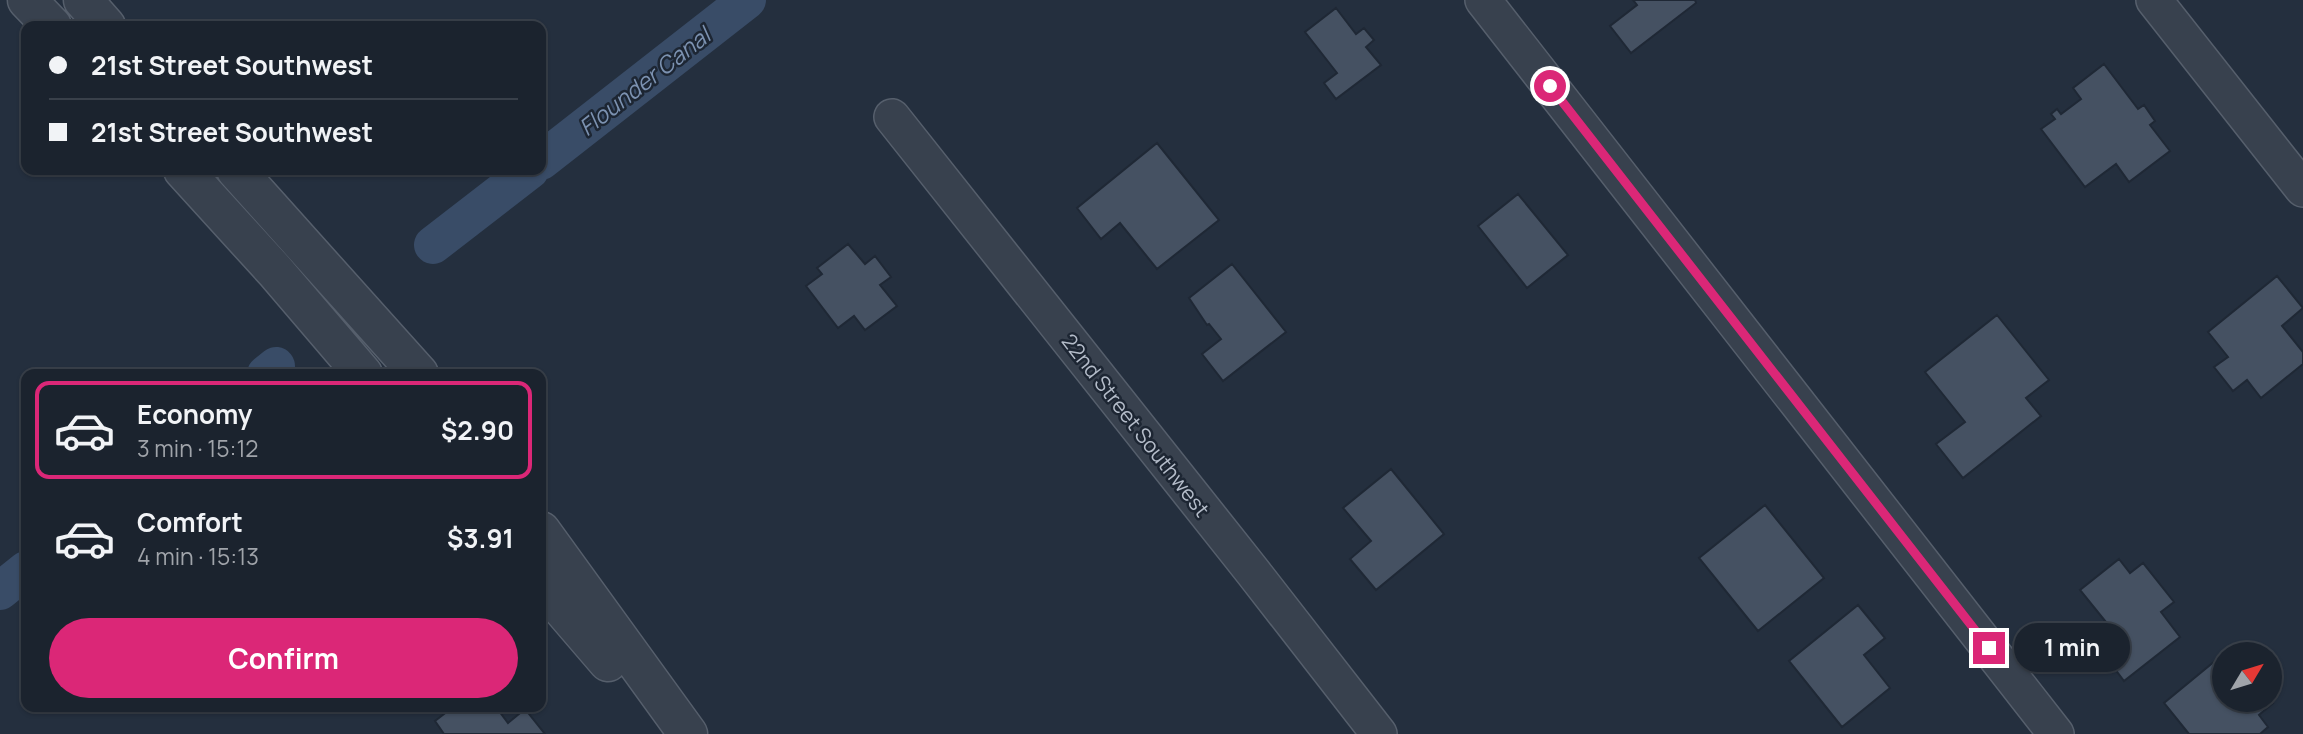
<!DOCTYPE html>
<html lang="en">
<head>
<meta charset="utf-8">
<style>
	body { margin:0; font-family:Manrope,sans-serif; background:#242b36; color:#f1f3f6; height:100vh; display:flex; flex-direction:column; font-size:26px; white-space:nowrap }
	* { box-sizing:border-box; margin:0 }
	p { font-size:23px; color:#a0a4aa }
	.icon { flex:none; width:38px; height:38px; fill:none; stroke:currentColor; stroke-width:2; stroke-linecap:round; stroke-linejoin:round }
	.map { position:relative; flex:1; overflow:hidden }
	.sheet { position:absolute; left:21px; top:369px; width:525px; height:343px; display:flex; flex-direction:column; background:#1b232e; border-radius:14px; box-shadow:0 2px 5px #0004,0 0 0 2px #39404a }
	.sheet>* { flex:none }
	.top-card { position:absolute; left:21px; top:21px; width:525px; height:154px; border-radius:14px; box-shadow:0 2px 5px #0004,0 0 0 2px #39404a; display:grid; align-content:center; height:154px; padding:0 28px; background:#1b232e }
	.needle { width:46px; rotate:52deg }
	.buttons { position:absolute; left:2212px; top:642px; display:grid; gap:14px }
	.buttons a { display:grid; place-items:center; width:70px; height:70px; border-radius:50%; background:#1b232e; box-shadow:0 2px 5px #0004,0 0 0 2px #39404a; font-size:35px }
	.end { position:absolute; width:32px; height:32px; margin:-16px; border:9px solid #db2777; background:#fff; box-shadow:0 0 0 4px #fff }
	.from { border-radius:50% }
	.bubble { position:absolute; height:49px; border-radius:24px; background:#1b232e; box-shadow:0 2px 5px #0004,0 0 0 2px #39404a; font-size:23px; font-weight:700; line-height:49px; text-align:center }
	.top-card b { display:flex; align-items:center; gap:24px; height:66px; font-size:26px }
	.top-card b+b { border-top:2px solid #39404a }
	.top-card i { width:18px; height:18px; background:#f1f3f6 }
	ul { padding:12px 0 0; list-style:none }
	li { display:flex; align-items:center; gap:21px; height:98px; margin:0 14px 10px; padding:0 14px; border:4px solid transparent; border-radius:14px }
	li div { flex:1 }
	li b { display:block; font-size:26px }
	li em { font-style:normal; font-weight:700 }
	li.active { border-color:#db2777 }
	li>.icon { width:63px; height:63px; stroke-width:1.5 }
	.button { display:flex; gap:14px; margin-top:auto; padding:14px 28px }
	.button a { flex:1; height:80px; border-radius:42px; background:#db2777; color:#fff; font-size:28px; font-weight:700; line-height:80px; text-align:center }
	.map>svg:first-child { display:block }
	.lines { fill:none; stroke-linecap:round; stroke-linejoin:round }
	.canal { stroke:#394c67; stroke-width:38 }
	.building { fill:#455162; stroke:#1f2835; stroke-width:2 }
	.minor-casing { stroke:#565f6c; stroke-width:38 }
	.tertiary-casing { stroke:#565f6c; stroke-width:41 }
	.minor { stroke:#38414e; stroke-width:35 }
	.tertiary { stroke:#38414e; stroke-width:38 }
	.route { stroke:#db2777; stroke-width:9 }
	.labels { text-anchor:middle; dominant-baseline:central; stroke-width:5; stroke-linejoin:round; paint-order:stroke }
	.street-label { font-size:21px; fill:#b4bcc9; stroke:#1d2633 }
	.water-label { font-size:23px; font-style:italic; fill:#7c92b1; stroke:#1d2633 }
</style>
</head>
<body>
<div class="map">
<svg width="2303" height="734" viewBox="0 0 2303 734">
	<rect width="100%" height="100%" fill="#242f3e"/>
	<g class="lines">
		<path class="canal" d="M541,161l206,-161
			M433,245l97,-75
			M266,374l10,-8
			M0,591l26,-21"/>
	</g>
	<path class="building" d="M1633,0h62l1,3 -65,50 -21,-27 27,-21z
		M1336,8l20,26 8,-6 10,12 -8,7 15,18 -45,34 -12,-16 13,-10 -32,-41z
		M2104,64l34,45 6,-4 11,16 -5,4 20,26 -41,31 -13,-18 -31,23 -44,-58 14,-10 -4,-5 6,-5 4,5 20,-15 -8,-11z
		M1157,143l62,77 -62,49 -37,-46 -19,16 -24,-31z
		M1518,194l50,61 -41,33 -49,-62z
		M848,244l17,20 10,-8 16,21 -11,8 17,21 -32,24 -11,-14 -16,12 -32,-42 16,-12 -5,-6z
		M1232,264l54,68 -63,49 -21,-27 19,-15 -12,-15 -2,1 -18,-27z
		M2277,276l26,32 -21,18 21,26v12l-42,34 -14,-18 -14,11 -19,-24 14,-10 -20,-25z
		M1997,315l52,65 -23,18 15,18 -78,62 -27,-34 29,-22 -40,-50z
		M1391,469l53,65 -68,56 -26,-31 21,-18 -28,-33z
		M1765,505l59,73 -66,53 -59,-73z
		M2119,559l11,14 13,-10 31,39 -13,10 19,25 -56,44 -21,-28 7,-6 -5,-7 9,-8 -34,-42z
		M1858,605l27,33 -21,17 26,33 -48,39 -53,-66z
		M2215,661l9,11v28l46,-1 3,4 -14,12 9,12 -8,7h-71l-25,-31z
		M453,707h43l12,16 17,-14 20,25h-101l-9,-13z"/>
	<g class="lines">
		<defs>
			<path id="minor" d="M1483,0l573,734
				M2154,0l149,189
				M892,117l361,455 126,162"/>
			<path id="tertiary" d="M27,0l25,26
				M83,0l23,26
				M183,170l92,101 88,103
				M236,170l183,204
				M541,531l147,203
				M541,584l67,78"/>
		</defs>
		<use href="#minor" class="minor-casing"/>
		<use href="#tertiary" class="tertiary-casing"/>
		<use href="#minor" class="minor"/>
		<use href="#tertiary" class="tertiary"/>
	</g>
	<g class="lines">
		<path class="route" d="M1550,86l439,562"/>
	</g>
	<g class="labels">
		<g class="street-label">
			<text transform="translate(1136 425) rotate(52)">22nd Street Southwest</text>
		</g>
		<g class="water-label">
			<text transform="translate(644 81) rotate(-38)">Flounder Canal</text>
		</g>
	</g>
</svg>
<div class="buttons">
<a><svg class="needle" viewBox="-14 -14 28 28"><path d="M0-13l5 13h-10z" fill="#e53935"/><path d="M0 13l5-13h-10z" fill="#a0a4aa"/></svg></a>
</div>
<i class="end from" style="left:1550px;top:86px"></i>
<i class="end" style="left:1989px;top:648px"></i>
<div class="bubble" style="left:2014px;top:623px;width:116px">1 min</div>
<div class="top-card">
<b><i class="from"></i>21st Street Southwest</b>
<b><i></i>21st Street Southwest</b>
</div>
<section class="sheet">
<ul>
<li class="active"><svg class="icon" aria-label="car" viewBox="0 0 24 24"><path d="M5 17H2v-5l4-1 3-4h7l3 4 3 1v5h-3M9 17h6M6 11h13"/><circle cx="7" cy="17" r="2"/><circle cx="17" cy="17" r="2"/></svg><div><b>Economy</b><p>3 min · 15:12</p></div><em>$2.90</em></li>
<li><svg class="icon" aria-label="car" viewBox="0 0 24 24"><path d="M5 17H2v-5l4-1 3-4h7l3 4 3 1v5h-3M9 17h6M6 11h13"/><circle cx="7" cy="17" r="2"/><circle cx="17" cy="17" r="2"/></svg><div><b>Comfort</b><p>4 min · 15:13</p></div><em>$3.91</em></li>
</ul>
<div class="button"><a>Confirm</a></div>
</section>
</div>
</body>
</html>
